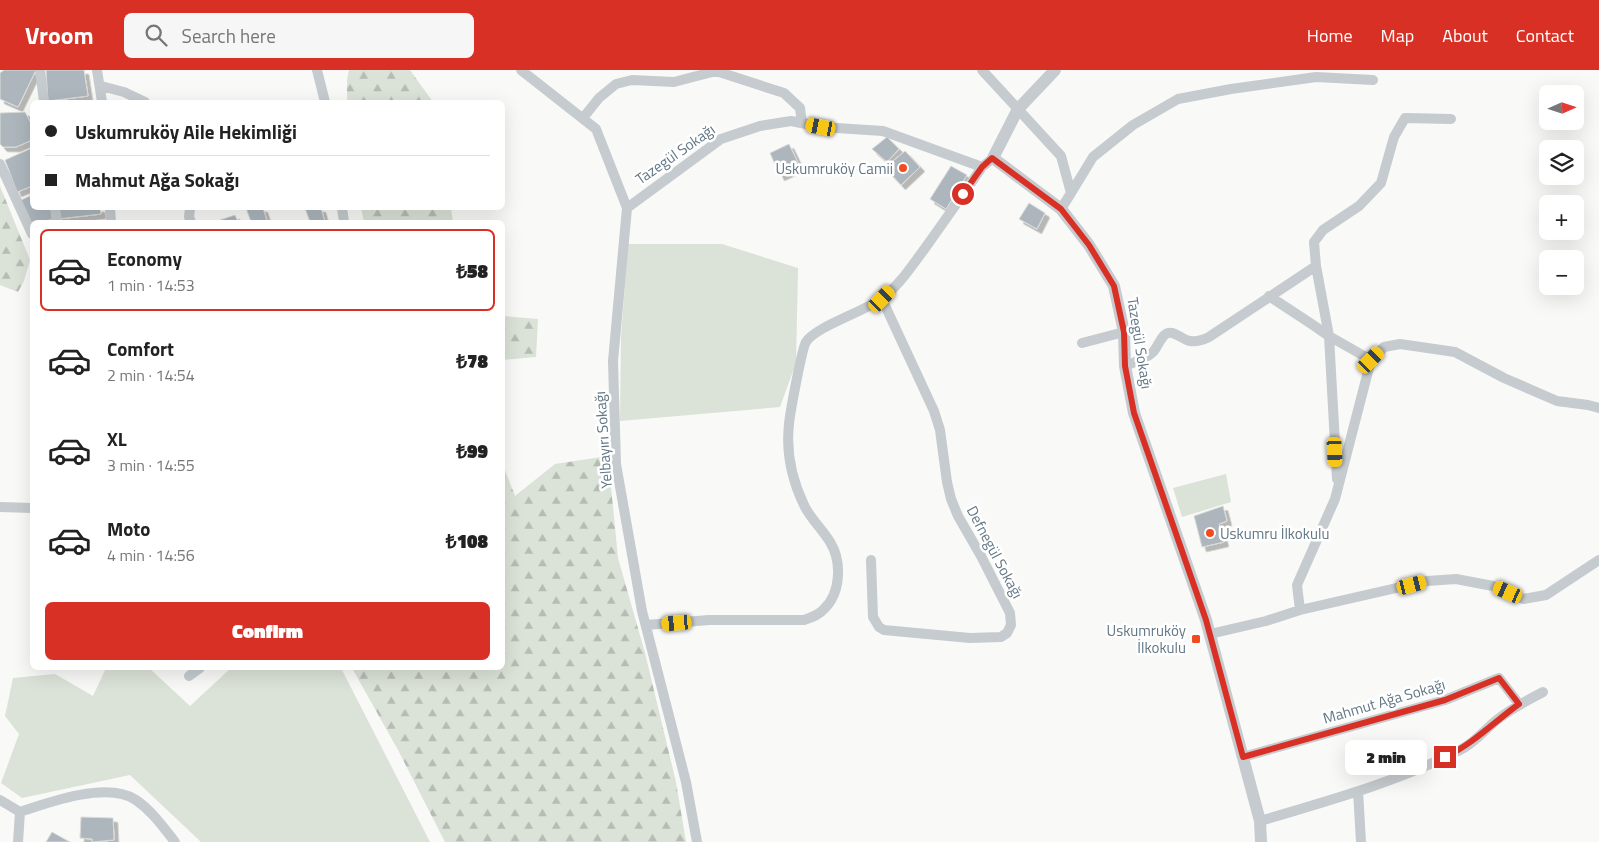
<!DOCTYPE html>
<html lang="en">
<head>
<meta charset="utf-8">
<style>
	body { margin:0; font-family:"Titillium Web",sans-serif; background:#f6f6f6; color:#222; height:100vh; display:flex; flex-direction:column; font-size:19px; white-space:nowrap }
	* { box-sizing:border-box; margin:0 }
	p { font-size:16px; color:#767676 }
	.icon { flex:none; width:28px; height:28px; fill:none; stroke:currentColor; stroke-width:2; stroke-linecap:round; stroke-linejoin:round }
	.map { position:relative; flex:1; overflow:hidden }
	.panel { position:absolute; left:30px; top:150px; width:475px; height:450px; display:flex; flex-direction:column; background:#fff; border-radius:8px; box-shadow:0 5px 20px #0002 }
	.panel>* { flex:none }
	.banner { position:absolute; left:30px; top:30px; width:475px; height:110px; border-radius:8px; box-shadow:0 5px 20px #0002; display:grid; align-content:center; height:110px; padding:0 15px; background:#fff }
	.needle { width:32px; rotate:87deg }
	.buttons { position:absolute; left:1539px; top:15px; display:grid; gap:10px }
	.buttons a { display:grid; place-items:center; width:45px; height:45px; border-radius:8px; background:#fff; box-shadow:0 5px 20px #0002; font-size:25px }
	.end { position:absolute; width:22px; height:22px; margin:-11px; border:6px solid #d93025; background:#fff; box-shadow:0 0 0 2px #fff }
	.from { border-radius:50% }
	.bubble { position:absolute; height:35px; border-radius:8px; background:#fff; box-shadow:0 5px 20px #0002; font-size:16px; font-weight:800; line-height:35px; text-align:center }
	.car { position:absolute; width:15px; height:30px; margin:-15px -8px; border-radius:6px; box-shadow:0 0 4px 1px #0007; background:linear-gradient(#f5c518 24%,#345 0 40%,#f5c518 0 76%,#345 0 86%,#f5c518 0) }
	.banner b { display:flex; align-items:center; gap:18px; height:48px; font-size:19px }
	.banner b+b { border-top:1px solid #e0e0e0 }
	.banner i { width:12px; height:12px; background:#222 }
	ul { padding:9px 0 0; list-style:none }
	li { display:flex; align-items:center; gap:15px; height:82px; margin:0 10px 8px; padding:0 5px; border:2px solid transparent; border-radius:8px }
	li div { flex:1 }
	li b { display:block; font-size:19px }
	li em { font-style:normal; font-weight:800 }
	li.selected { border-color:#d93025 }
	li>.icon { width:45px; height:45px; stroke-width:1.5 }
	.cta { display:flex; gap:10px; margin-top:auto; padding:10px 15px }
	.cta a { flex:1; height:58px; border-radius:8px; background:#d93025; color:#fff; font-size:20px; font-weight:800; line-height:58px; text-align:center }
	header { display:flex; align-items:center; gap:30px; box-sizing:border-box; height:70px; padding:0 25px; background:#d93025; color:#fff }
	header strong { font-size:24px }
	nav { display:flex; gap:28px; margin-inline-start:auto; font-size:18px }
	.search { width:350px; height:45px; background:#f6f6f6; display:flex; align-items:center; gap:12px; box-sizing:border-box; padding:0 18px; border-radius:8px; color:#767676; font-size:19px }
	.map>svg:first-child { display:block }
	.grass { fill:#dbe2d7 }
	.forest { fill:url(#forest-firs) }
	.building { fill:#acb6bc; stroke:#dbdbd9; filter:url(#shadow) }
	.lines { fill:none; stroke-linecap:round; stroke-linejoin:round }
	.minor { stroke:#c6cbcf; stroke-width:10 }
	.tertiary { stroke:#c6cbcf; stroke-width:12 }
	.route { stroke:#d93025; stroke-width:6 }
	.poi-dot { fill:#f34b1d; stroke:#fff; stroke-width:2 }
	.labels { text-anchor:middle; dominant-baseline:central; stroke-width:5; stroke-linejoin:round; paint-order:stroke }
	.street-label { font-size:15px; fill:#617684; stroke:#fff }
	.poi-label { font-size:15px; fill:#617684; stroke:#fff; text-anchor:end }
</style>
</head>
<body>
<header>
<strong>Vroom</strong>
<div class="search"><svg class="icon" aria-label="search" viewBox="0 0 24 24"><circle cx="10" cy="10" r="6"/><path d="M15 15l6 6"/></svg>Search here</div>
<nav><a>Home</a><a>Map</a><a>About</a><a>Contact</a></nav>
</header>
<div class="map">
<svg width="1599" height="772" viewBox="0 0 1599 772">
	<defs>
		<pattern id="forest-firs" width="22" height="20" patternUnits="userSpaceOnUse" patternTransform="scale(1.25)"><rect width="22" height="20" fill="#dbe2d7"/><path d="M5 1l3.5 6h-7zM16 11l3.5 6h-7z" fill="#b5bcb4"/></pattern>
		<filter id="shadow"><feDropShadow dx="4.5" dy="4.5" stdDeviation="0" flood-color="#0004"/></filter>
	</defs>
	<rect width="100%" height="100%" fill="#f9f9f7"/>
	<path class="grass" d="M628,174h94l76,24 -2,95 -16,44 -160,14 1,-84z
		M1226,404l5,28 -49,15 -9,-29z
		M106,598h43l41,38 41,-38h110l89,174h-229l-71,-67 -108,23 -21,-15 18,-49 -14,-18 8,-38 42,-4 38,22z"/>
	<path class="forest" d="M349,0h61l23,32h-86v-22z
		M0,116l30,74 -6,21 -6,11 -18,-7z
		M361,138h90l2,14h-89z
		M503,246l35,3 -2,38 -33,3z
		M608,386l10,102 27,95 31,129 10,60h-241l-47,-92 -46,-82h150l1,-203 12,31 40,-32z"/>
	<path class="building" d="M4,0h32l-18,37 -18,-8v-26z
		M46,0h38l4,26 -40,5z
		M25,42l7,13v15l-16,7h-13l-3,-3v-31z
		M887,67l12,12 -12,13 -15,-13z
		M789,74l11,23 -20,9 -10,-23z
		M32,78v38l-15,6 -12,-32z
		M905,81l15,16 -19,18 -16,-17z
		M951,96l16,9 -21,34 -16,-10z
		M32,125v13h20l1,11 -10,3h-11v4l-13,-25z
		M1029,133l16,10 -8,16 -18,-10z
		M57,138h43l1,6 -43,5z
		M246,138h17l4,13 -16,1z
		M305,138h16l4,14h-15z
		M235,145l3,7h-17l-1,-2z
		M1223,436l4,15 -8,3 5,18 -22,5 -8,-31z
		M81,747l32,1 1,22 -22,2v-3l-12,-1z
		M52,762l18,10h-24z"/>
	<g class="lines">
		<path class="minor" d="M40,0l4,32
			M97,0l5,32
			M317,0l8,32
			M521,0l75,59 31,79 -14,153 3,103 26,147 44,171 11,60
			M982,0l79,86 10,37 -10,16
			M101,16l23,6 21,10
			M583,48l16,-20 17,-14 16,-4 42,2 42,-11 68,22 16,15 2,15
			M0,94l32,70
			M1071,123l22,-36 40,-32 45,-26 53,-10 85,-12 57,3
			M55,138l2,14
			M110,138l1,14
			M190,138l-1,9 2,5
			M342,138l2,14
			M627,138l94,-69 39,-13 31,-5 30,6 62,4 99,36 11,-9
			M1269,226l41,27 19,13 42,24
			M1082,273l42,-11
			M1125,296c10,-4 21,-7 28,-14 5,-5 8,-17 15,-19 7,-2 15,7 22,8 6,1 13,-1 19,-4l107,-71
			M1337,409l-8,-143 -13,-70 -2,-24 9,-12 36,-24 22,-23 13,-46 11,-19 46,1
			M0,437l32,1
			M871,490l2,57 6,10 5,3 86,8 31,-1 6,-4 4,-8 -1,-12 -29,-57 -23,-40 -7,-17 -4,-17 -7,-52 -6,-19 -52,-112
			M1300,540l-3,-25 38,-86 36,-139 13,-13 16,-3 55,8 49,26 53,23 31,4 11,3
			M646,555l63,-5h95c8,-3 15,-5 20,-11 17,-16 18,-48 6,-67 -8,-13 -20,-24 -26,-37 -12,-25 -18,-54 -15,-81 1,-11 13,-76 17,-82 9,-15 57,-30 75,-43 17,-12 30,-32 42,-48 20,-28 40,-56 59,-84
			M1210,564l56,-13 34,-11 127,-29 29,-2 37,7 30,13 23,-4 53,-35
			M189,606l11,-8
			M1243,687l202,-57 54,-22 20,26
			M1358,721l3,51
			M0,730l20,12
			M1260,751c67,-20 137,-39 200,-71 15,-7 25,-21 38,-31 14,-11 30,-19 45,-27
			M18,772l2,-30c29,-10 88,-31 116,-12 16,11 27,27 39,42"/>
		<path class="tertiary" d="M1055,0l-37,39 -25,49 68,51 28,36 25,41 10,46 1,34 9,47 72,207 54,201 1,21"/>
	</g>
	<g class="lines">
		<path class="route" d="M963,124l19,-27 10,-9 69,51 28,36 25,41 10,46 1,34 9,47 72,207 37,137 202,-57 54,-22 20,26c-25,18 -46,40 -74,53"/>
	</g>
	<g class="poi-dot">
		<circle cx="903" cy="98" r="5"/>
		<circle cx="1210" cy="463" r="5"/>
		<rect x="1191" y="564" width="10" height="10" rx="2.5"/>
	</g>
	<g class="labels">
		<g class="street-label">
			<text transform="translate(675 84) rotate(-35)">Tazegül Sokağı</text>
			<text transform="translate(1140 273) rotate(81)">Tazegül Sokağı</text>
			<text transform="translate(603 370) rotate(-94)">Yelbayırı Sokağı</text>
			<text transform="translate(995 482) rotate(62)">Defnegül Sokağı</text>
			<text transform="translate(1384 631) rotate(-16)">Mahmut Ağa Sokağı</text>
		</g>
		<g class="poi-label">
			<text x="893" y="98">Uskumruköy Camii</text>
			<text x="1220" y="463" text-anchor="start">Uskumru İlkokulu</text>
			<text x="1186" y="560">Uskumruköy<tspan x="1186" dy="17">İlkokulu</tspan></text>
		</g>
	</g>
</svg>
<div class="buttons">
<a><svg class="needle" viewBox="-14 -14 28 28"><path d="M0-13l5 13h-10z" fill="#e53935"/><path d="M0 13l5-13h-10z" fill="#767676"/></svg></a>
<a><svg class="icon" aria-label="layers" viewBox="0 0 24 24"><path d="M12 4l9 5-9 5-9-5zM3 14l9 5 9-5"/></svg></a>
<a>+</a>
<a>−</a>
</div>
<i class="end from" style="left:963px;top:124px"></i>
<i class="end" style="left:1445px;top:687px"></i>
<div class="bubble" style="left:1345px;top:670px;width:82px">2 min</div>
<i class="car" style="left:821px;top:57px;rotate:281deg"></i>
<i class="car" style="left:882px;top:229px;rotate:44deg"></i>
<i class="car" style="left:1371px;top:290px;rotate:44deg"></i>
<i class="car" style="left:1335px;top:382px;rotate:177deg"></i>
<i class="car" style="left:1412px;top:515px;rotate:76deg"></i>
<i class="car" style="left:1508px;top:522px;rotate:294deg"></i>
<i class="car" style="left:677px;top:553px;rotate:265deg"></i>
<div class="banner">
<b><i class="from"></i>Uskumruköy Aile Hekimliği</b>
<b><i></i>Mahmut Ağa Sokağı</b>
</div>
<section class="panel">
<ul>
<li class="selected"><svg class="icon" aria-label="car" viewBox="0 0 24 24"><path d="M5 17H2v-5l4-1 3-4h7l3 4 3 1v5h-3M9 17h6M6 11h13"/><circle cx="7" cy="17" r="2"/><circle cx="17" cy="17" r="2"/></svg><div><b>Economy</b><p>1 min · 14:53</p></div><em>₺58</em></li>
<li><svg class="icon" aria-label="car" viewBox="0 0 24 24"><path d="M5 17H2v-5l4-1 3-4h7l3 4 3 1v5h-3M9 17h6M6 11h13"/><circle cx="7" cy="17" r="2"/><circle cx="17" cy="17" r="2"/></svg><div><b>Comfort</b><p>2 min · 14:54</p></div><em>₺78</em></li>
<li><svg class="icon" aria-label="car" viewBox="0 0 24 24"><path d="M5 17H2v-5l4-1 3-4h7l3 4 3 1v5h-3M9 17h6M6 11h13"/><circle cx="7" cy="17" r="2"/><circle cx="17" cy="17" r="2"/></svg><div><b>XL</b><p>3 min · 14:55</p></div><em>₺99</em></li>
<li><svg class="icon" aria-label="car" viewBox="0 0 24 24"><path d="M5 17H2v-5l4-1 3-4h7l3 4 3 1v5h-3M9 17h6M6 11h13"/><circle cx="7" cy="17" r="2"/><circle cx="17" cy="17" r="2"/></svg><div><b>Moto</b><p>4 min · 14:56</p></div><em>₺108</em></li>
</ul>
<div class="cta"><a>Confirm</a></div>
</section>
</div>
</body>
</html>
